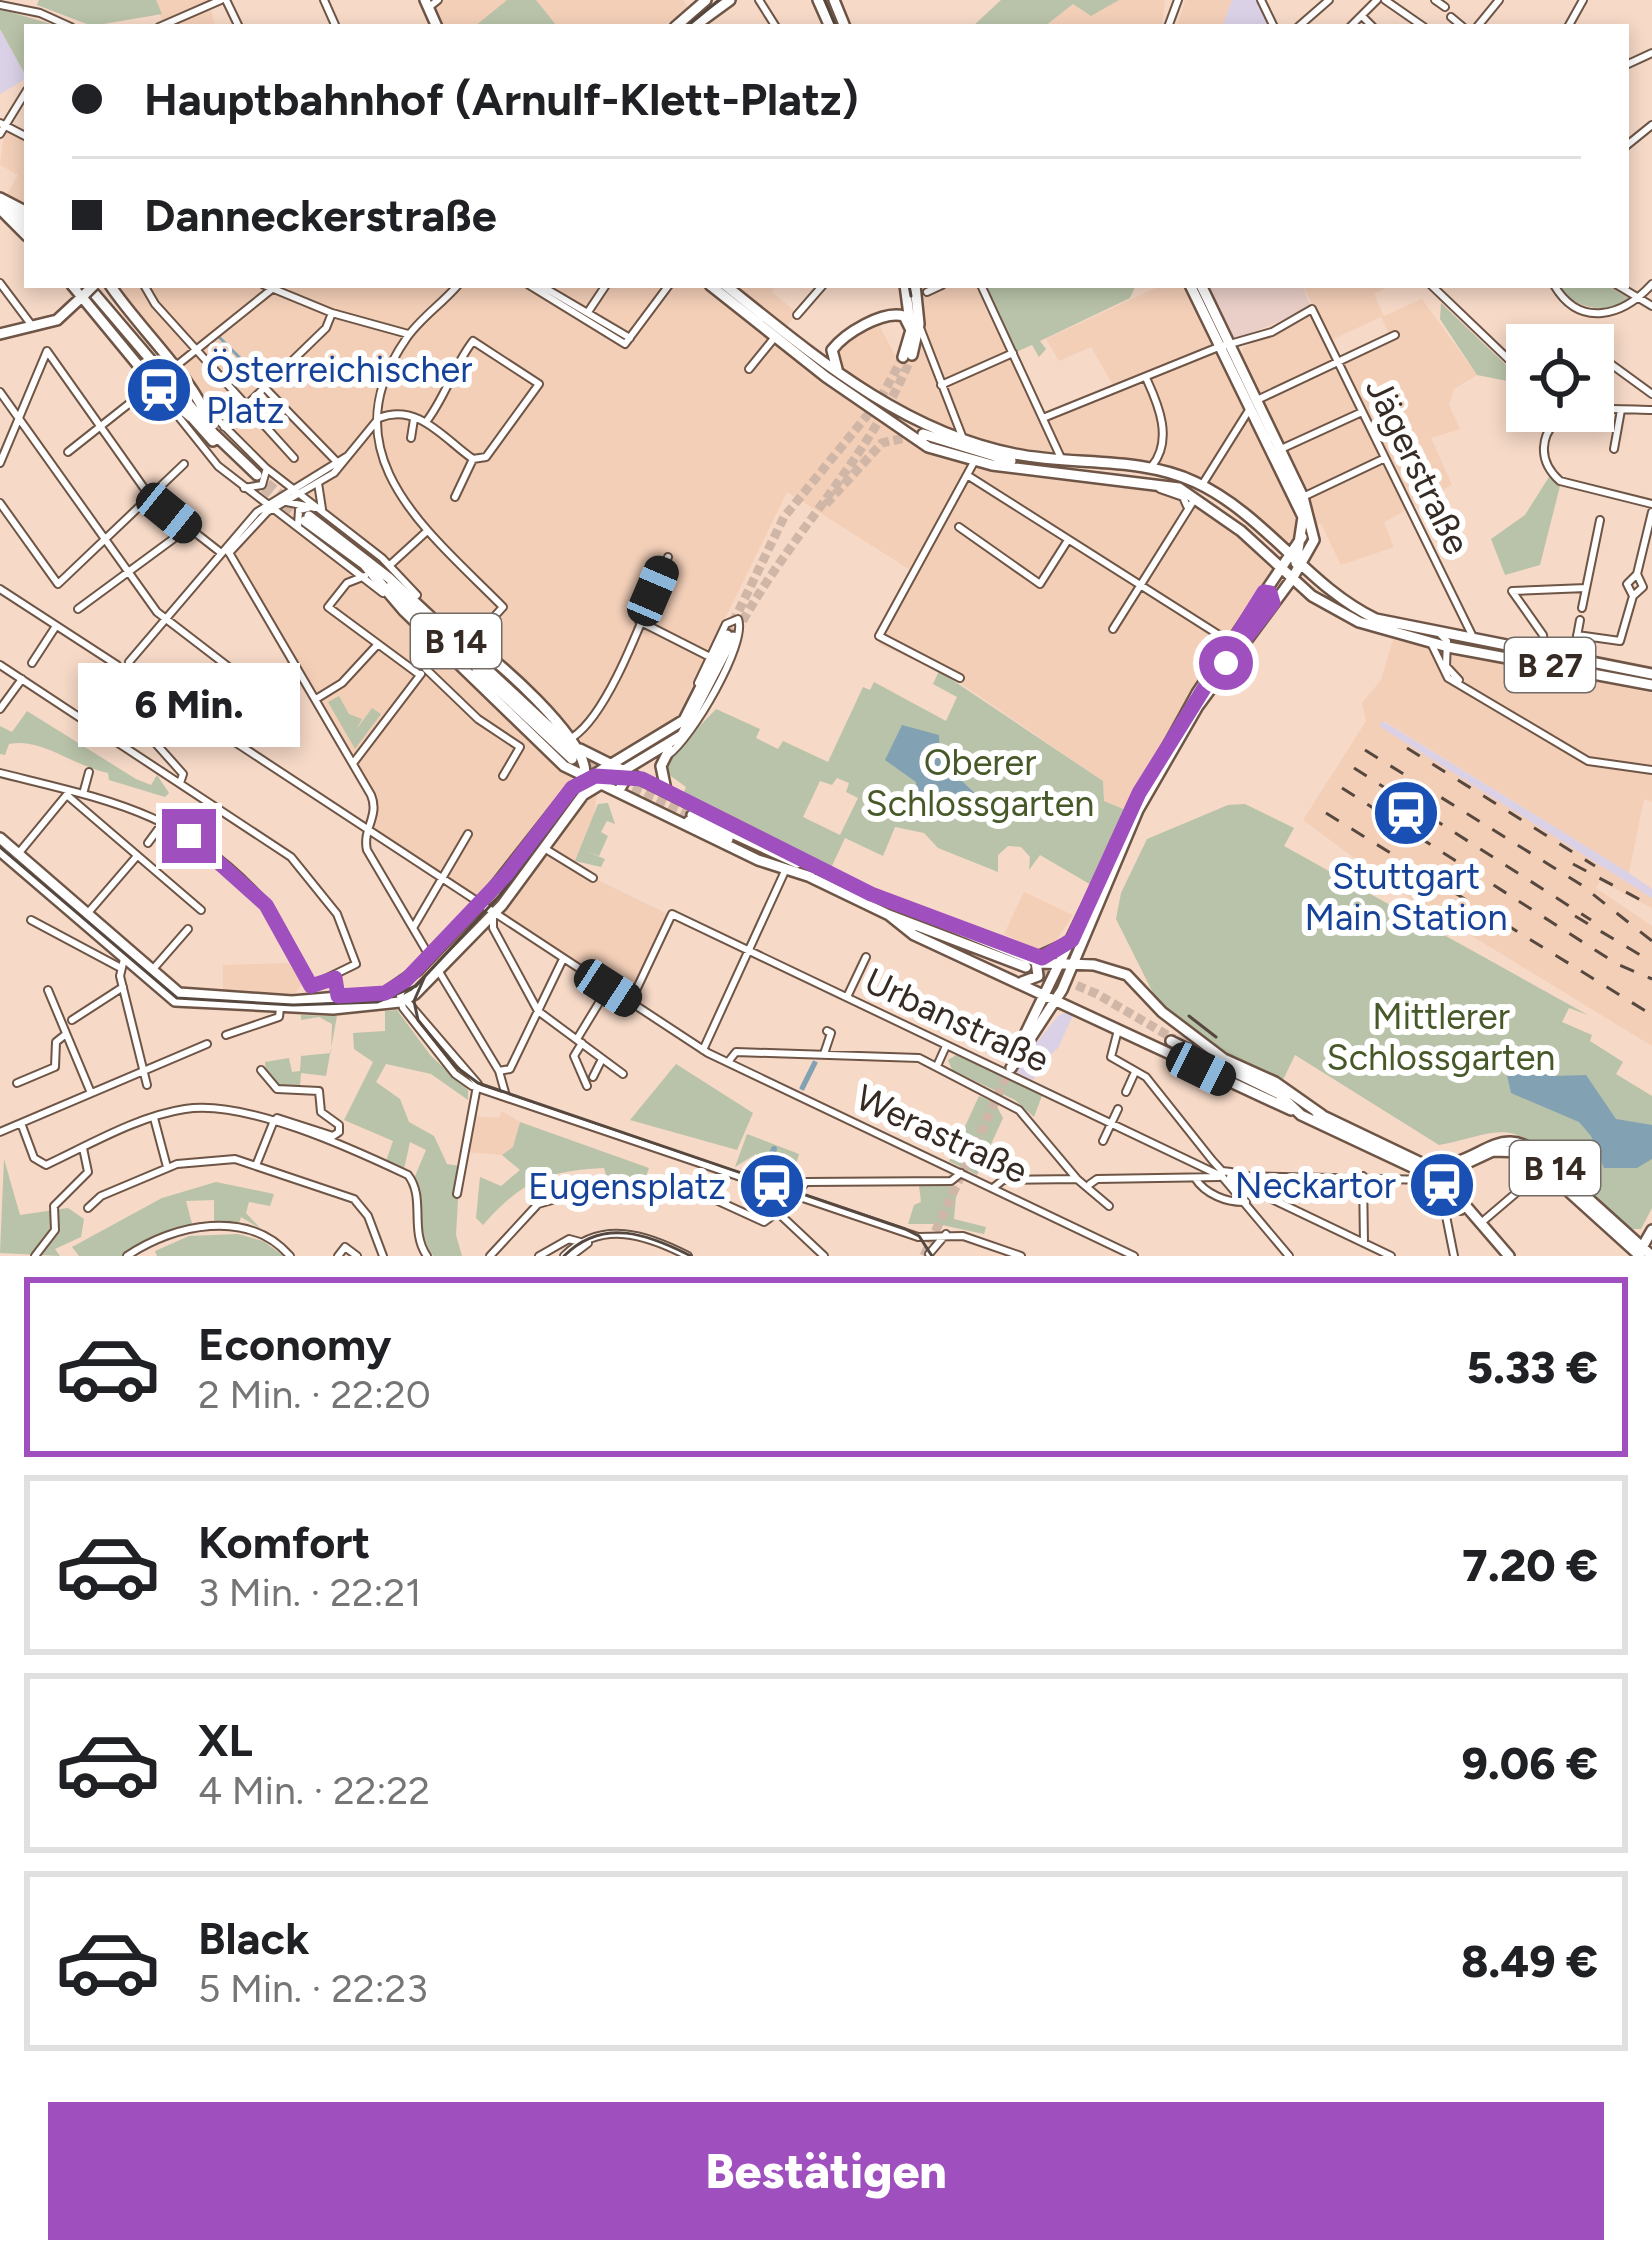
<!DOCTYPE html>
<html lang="de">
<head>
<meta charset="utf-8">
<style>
	body { margin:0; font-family:Figtree,sans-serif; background:#f6f6f6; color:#202124; height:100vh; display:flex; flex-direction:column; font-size:45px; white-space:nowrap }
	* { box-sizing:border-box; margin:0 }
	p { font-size:39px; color:#757577 }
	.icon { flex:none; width:66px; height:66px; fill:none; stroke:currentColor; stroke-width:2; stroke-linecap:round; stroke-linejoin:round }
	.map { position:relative; height:1256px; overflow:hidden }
	.sheet { display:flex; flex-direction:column; background:#fff; flex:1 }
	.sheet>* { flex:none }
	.guide { position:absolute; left:24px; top:24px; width:1605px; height:264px; border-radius:0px; box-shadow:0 6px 18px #0003; display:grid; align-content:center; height:264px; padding:0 48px; background:#fff }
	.tools { position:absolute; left:1506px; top:324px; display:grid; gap:24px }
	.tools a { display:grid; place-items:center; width:108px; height:108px; border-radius:0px; background:#fff; box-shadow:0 6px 18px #0003; font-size:60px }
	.end { position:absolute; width:54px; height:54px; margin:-27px; border:15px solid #a04fbf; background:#fff; box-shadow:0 0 0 6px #fff }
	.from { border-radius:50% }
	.bubble { position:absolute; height:84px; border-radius:0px; background:#fff; box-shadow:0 6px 18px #0003; font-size:39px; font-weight:800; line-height:84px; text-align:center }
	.car { position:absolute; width:36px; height:72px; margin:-36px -18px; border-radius:15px; box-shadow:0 0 9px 3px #0007; background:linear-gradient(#222 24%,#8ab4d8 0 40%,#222 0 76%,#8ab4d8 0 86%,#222 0) }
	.guide b { display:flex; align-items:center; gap:42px; height:114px; font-size:45px }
	.guide b+b { border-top:3px solid #e0e0e0 }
	.guide i { width:30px; height:30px; background:#202124 }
	ul { padding:21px 0 0; list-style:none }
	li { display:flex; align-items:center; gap:36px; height:180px; margin:0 24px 18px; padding:0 24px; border:6px solid #e0e0e0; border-radius:0px }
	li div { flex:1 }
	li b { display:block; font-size:45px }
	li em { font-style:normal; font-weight:800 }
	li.selected { border-color:#a04fbf }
	li>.icon { width:108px; height:108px; stroke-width:1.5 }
	.primary-button { display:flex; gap:24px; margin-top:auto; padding:24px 48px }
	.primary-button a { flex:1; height:138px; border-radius:0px; background:#a04fbf; color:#fff; font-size:48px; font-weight:800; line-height:138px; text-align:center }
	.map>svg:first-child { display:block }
	.built { fill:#f3cfb8; fill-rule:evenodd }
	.industrial { fill:#dad1e6 }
	.medical { fill:#e9cfc8 }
	.green { fill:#b9c3a9; fill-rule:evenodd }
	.water { fill:#82a2b3 }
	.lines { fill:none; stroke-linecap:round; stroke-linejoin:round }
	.stream { stroke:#82a2b3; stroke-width:3 }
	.canal { stroke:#82a2b3; stroke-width:6 }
	.major-tunnel { stroke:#d0b6a6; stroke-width:9; stroke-dasharray:9 4.5; stroke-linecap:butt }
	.minor-casing { stroke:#6e5546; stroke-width:10 }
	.major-casing { stroke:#6e5546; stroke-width:14 }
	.minor { stroke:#fff; stroke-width:6 }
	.major { stroke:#fff; stroke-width:9 }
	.tram { stroke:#56483f; stroke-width:3 }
	.rail { stroke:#56483f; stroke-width:3; stroke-dasharray:15 15; stroke-linecap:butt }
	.major-bridge-casing { stroke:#6e5546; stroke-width:14; stroke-linecap:butt }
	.major-bridge { stroke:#fff; stroke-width:9 }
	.route { stroke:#a04fbf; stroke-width:15 }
	.labels { text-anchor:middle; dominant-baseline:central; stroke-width:12; stroke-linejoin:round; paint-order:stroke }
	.shield { fill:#fff; stroke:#726b66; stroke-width:3 }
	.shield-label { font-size:33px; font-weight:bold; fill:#362b24 }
	.transit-label { font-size:36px; fill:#164399; stroke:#fff; text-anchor:end }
	.street-label { font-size:36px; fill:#362b24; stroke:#fff }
	.park-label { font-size:36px; fill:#485929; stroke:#fff }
</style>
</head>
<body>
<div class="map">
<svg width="1652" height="1256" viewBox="0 0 1652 1256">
	<rect width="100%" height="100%" fill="#f6d9c7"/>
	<path class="built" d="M156,0h65l-11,5 5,22h-52z
		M441,0h242l5,7 -26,20h-223l-5,-16z
		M1114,0h51l-3,27h-117l28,-23 18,12z
		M1185,0h47l-10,27h-45z
		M5,128l22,13v70l-21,-15 12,-21 -18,-10z
		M111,285h663l-2,7 25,21 -22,29 137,101 46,18 210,30 55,28 53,47 -93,139 -55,106 -24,-10 -1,-20 -156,-107 -69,-30 34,-73 -125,-79 -110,225 -118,82 -79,98 -111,-69 8,-19 -20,-47 -127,-211 60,-65 -120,-121z
		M918,285h61l62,136 58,-26 45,-11 17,39 4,-10 -17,-37 -34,11 -23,-40 -32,14 -13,-22 116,-54h21l52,102 16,-8 -10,-21 2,-10 68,-36 14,20 -22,-47h88l-17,9 10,22 38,-17 55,76 -23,14 -5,16 11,24 -29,9 21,47 -68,37 10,25 -53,18 -20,-41 -22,2 -7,17 -8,2 -95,-70 -175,-28 -64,-16 -35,-16 -78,-51v-16l41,-25 17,32h19zM1381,317l9,19 -51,24 -10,-19z
		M1393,640l259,53v109l-8,-3 -15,74 -245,-152 -4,5 272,172v10l-52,-27 -4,7 56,38v120l-249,-152 -100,-74 63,-99 -4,-18 19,-23z
		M289,659l16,28 -17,11 9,18 -18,11 -27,-22z
		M597,790l-3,27 -21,51 97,47 -42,89 -135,-88 93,-121z
		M1024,892l49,23 -22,33 -13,2 -34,-16z
		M290,963l12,21 -10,13 -69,-3v-29z
		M502,1111l18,11 -7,26 -11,7 -35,-3 5,-36 27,2z"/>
	<path class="industrial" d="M1232,0h24l12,27h-46z
		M0,29l27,49 -27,16z
		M1383,721l243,150 26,18v9l-273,-172z
		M1069,1011l5,2 -16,35 -15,13 -10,19 -19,-9 44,-55z"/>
	<path class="medical" d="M1206,285h96l9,23 -77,32z"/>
	<path class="green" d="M39,0h117l6,14 -70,12 -55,-21z
		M507,0h29l20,25 -82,2z
		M1001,0h118l-28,16 -18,-12 -29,23h-72z
		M0,9l61,18h-34v51l-27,-49z
		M986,285h150l-6,13 -90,43 6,8 -7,8 -7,-12 -16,7z
		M1556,285h51l26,16c-29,12 -56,10 -77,-16z
		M1441,303l86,82 -50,-10 -37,-56z
		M1549,477l11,9 -20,79 -35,10 -14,-36 34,-24z
		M939,671l164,110 1,20 24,10 -35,75 -53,-31 -11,15 1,-13 -9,-10 -13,-1 -10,9v17l-60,-24 -14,-15 -29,-6 -12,29 -38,-18 -15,32 -146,-78 2,-5 -22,-16 4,-12 48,-50 44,20 -4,9 22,11 5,-8 45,21 35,-75 7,3 4,-8 72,39 11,-24 -24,-13zM837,778l12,5 -3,9 12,6 -18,37 -37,-18 17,-36 12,4z
		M339,696l10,18 13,5 -6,11 16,-22 9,6 -26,35 -27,-47z
		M27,711l109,68 15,6 6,-10 12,18 -4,4 -56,-17 -1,-7c-37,-8 -67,-36 -99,-29l-4,11 -5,-1v-28l12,6z
		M608,803l7,21 -8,-3 -6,11 7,4 -9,20 -14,-5 20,8 -4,8 -26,-6 23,-57z
		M1245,804l49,24 -10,18 304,169 -19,-7 -7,14 30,13 -2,6 33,21 -7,12 36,22v112l-11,21h-11c-28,-25 -88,-95 -126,-97 -20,0 -45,10 -65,13l-144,-90 -14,29 -50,-24 -72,-55 -43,-86 5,-26 26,-54 81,-34z
		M397,1010l34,46 37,34v10l-37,-26 -45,-10 -10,18 24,17 9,23 25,14 13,28 13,2 -4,69 6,21h-29c-19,-26 -4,-54 -18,-80l11,-26 -16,-8 -6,27 -18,-8 7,-20 -49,-21 29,-58 -19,-13 -1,-16 32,-2v-20z
		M301,1015l36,1 -11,60 -25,-3 -1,13 -20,1 -14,-12 -1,-13 24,-4 3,14 8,-1 1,-15 30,-3 1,-29 -13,-7 -18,3z
		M956,1055l87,38 -9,24 -19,-17 -63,-30 -4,-10z
		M676,1064l77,49 -16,37 -107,-30z
		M979,1096l16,7 8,15 -26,57 -28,-14z
		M520,1122l129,46 -7,19 -33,-1 -5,-18c-58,3 -82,13 -121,57l-7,-7 4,-41 21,9 19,-16 -18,-15 11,-8z
		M747,1134l52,20 -7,26 -1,-12 -23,-3 -12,-11 -21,13z
		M4,1159l16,56 48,-7 16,11 -3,18 -26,12 5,7 -60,-3z
		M216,1182l58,12 -4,12 -21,-4 -3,11 15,16 -20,-12 -2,6 -25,-1v-22l-28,1 6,23 -41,13 -29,19h-43l-7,-9 90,-49z
		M919,1186h38l-3,33 32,8 -2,7 -47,-10h-29l6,-19 7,-3z
		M238,1234l25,7 21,15h-127l-2,-5 34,-15z"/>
	<path class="water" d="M902,725l37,10 1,25 45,43 -25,18 -43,-20 -1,-19 -31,-22z
		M1523,1061l30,15 33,-1 30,44 36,6v34l-15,9h-33l-13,-32 -12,-14 -68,-29 -6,-27z"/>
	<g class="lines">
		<path class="stream" d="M219,337l32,32
			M801,1088l13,-26
			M803,1089l13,-26"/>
		<path class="canal" d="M770,1157l4,-8"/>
		<path class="major-tunnel" d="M257,475l52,41
			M253,480l52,41
			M826,504l56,-61 41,-9
			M736,633c53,-99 134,-174 176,-278
			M727,635l57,-118 95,-116 24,-44
			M577,753l31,18
			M572,759l117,62
			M622,779l70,36
			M1027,964l70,30 77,45
			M924,1256l86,-187"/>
		<defs>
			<path id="minor" d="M226,0l13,27
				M324,0l12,27
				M759,0l17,27
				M1261,0l13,27
				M1385,0l39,27
				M1435,0l10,7
				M0,5l40,8 31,14
				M428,8l10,-8
				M1362,16l11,11
				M1451,17l12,10
				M159,27l62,-27
				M1168,27l10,-27
				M1298,27l31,-27
				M1350,27l27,-27
				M1477,27l22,-27
				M1568,27l15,-27
				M1626,65l26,-12
				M0,123l27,14
				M0,134l27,-44
				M1626,146l26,-21
				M0,283l33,44
				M144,285l11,19 139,154
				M264,285l68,28 76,21
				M458,285c-16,19 -38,33 -52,54 -80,116 23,193 97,268l-31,34
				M529,285l96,59 44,-59
				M540,285l90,53
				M981,285l80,173
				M1431,285l96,92
				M1554,285c26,44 69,31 98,-1
				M1617,285l35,21
				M927,292l15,-7
				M588,312l18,-27
				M797,315l26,-30
				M919,325l43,111
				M47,351l104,147 69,54
				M1593,351l59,43
				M176,366l101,-81
				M749,369l26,-32
				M1147,380c12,26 26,60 5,86
				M941,385l72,-32
				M264,387l72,74
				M0,392l157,220 103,79 -36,46
				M162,396l56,70 165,127
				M1257,400l138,-65
				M205,407l61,61 116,90 35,37
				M1652,410c-33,0 -105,-11 -108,37 -1,14 6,25 16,34l92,23
				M379,418c39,-16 66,22 94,41
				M1043,418l173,-70 56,-16 40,-23 160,326
				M426,422c20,-26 27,-55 47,-81l66,43 -53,73 -13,2 -18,38
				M224,427l102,-99 6,-15
				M411,438l3,-19
				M1281,449l81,-37
				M1614,449l7,-39
				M68,452l86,-68
				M0,463l47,-112
				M967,475l252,160 5,16
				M318,483l4,26
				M1202,485l47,-75
				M244,488l18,-3 4,-14
				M1160,489l23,8 4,9
				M1305,496l78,-37
				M287,502l28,6
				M0,503l58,81 126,-120
				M298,526l1,-16 9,-2
				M959,527l81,57 28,-44
				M227,549l144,246c9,21 -9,34 -4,55l63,107
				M229,553l38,-41 67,-39 45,-55
				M390,565l36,-33
				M1637,574l6,13 -10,9 -6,-12 10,-10 15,-62
				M365,576l-18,7 -19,24 92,68
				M0,589l117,76 2,9 11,-1 578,380 426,203
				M1582,608l18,-88
				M78,609l110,-81
				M639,621l71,36
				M1113,629l81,-129
				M425,632l1,37
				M1441,635l6,6 -1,25 13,14
				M1577,635l43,6 13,-45
				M1432,645l16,33 140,83 64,9
				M1545,652l-2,-17 -31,-44 74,-3
				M1573,658l7,-38
				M129,662l128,-150 89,-55
				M32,663l24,-37
				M0,665l291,192 46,57 19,50 -45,22c-21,-25 -27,-63 -50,-88 -79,-86 -153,-98 -261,-125
				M426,669l52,50 42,28 -17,29
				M122,675l-8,13 3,12 66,74 -3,9
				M960,678l-81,-42 95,-174
				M316,699l26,-16 36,-39
				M0,709l22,-30
				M573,737c39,-26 75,-135 95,-180
				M668,755c23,-16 80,-112 70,-136l-12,5 -28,59
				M354,762l67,-88
				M83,794l6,-22
				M68,796l133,114
				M148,843l17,-23
				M544,848l49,30
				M18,854l51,-62
				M87,914l50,-58
				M493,916v12l45,83 85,63
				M31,920l88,47
				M413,928l55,-94
				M124,959l-4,17 27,109
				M154,968l34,-39
				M438,970l61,101 7,25
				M406,980l-6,16 3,12 52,66 17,12 446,151 45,-1 58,20
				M48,990l43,103
				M847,997l19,-40
				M405,999l73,85
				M630,1003l42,-89 547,261
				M72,1020l51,-33
				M1118,1030l-7,27 35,20 66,83 10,11 9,1 -2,11
				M226,1035l53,-18 1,-9
				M577,1039l31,-51
				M582,1043l-8,13 13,30
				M703,1050l82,-179
				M824,1054l7,-21 -4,-2
				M728,1062l8,-10 183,6 100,52 58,69
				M937,1066l9,-20
				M261,1070l16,19 42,2 2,21 18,13v7
				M499,1071l11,-2 53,-110
				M593,1077l9,-18
				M17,1083l38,-16 1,-25 10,-8
				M1126,1092l9,-20
				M154,1118l13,49
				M21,1123l13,35 12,7c43,-20 92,-49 139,-56 60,-10 168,40 223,66 18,23 1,55 19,81
				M273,1123l4,-5 56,18 6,-4
				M0,1132l207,-88
				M1103,1141l15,-32
				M257,1163l16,-40
				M1220,1174l69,82
				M1233,1176l200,4
				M1363,1176l1,67
				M750,1178l5,13 69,65
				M1195,1178c10,16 32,25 51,24
				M1232,1180l159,76
				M1090,1184l7,-5 122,-2
				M993,1188l10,-8 74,-1 32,27
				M457,1194l20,-108
				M796,1194l10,-12 145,-1 10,-8
				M1450,1199l-5,12 9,45
				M88,1208l13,-12 76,-32 58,-5 119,40 14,17 15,40
				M1482,1222l61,-52
				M929,1254l17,-20
				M35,1256l20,-26 -1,-24 34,-34 -5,-24
				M127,1256c47,-32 121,-48 163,0
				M338,1256l7,-9 12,9
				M490,1256l48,-52 49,-14 118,5 59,27 15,-11
				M539,1256l30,-17 11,3
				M564,1256c38,-37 83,-21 124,0
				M571,1256l17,-13"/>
			<path id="major" d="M425,0l12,27
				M818,0l12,27
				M834,0l11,27
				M675,27l31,-27
				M693,27l37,-27
				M0,198l27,14
				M0,200l27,24
				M0,209l27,27
				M72,285l84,102 35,30
				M87,285l126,148 44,42
				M110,285c27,41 84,94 99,137
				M710,285l116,92 102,70 64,18 187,23 62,43 71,65 47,26 89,25 204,38
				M725,285c88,70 175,146 290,169 58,12 125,2 180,28 70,32 113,105 181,137l276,55
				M1190,285l113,232 -7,46
				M0,334l57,-14 28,-26
				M912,355l7,-31 -4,-39
				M903,357l8,-27 -6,-45
				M837,369l-5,-19c13,-17 51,-40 72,-34l7,14
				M188,413l25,28
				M923,434l88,27
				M309,516l80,62 188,175
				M305,521l59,43
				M364,564l40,47 160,155 194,94 53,17
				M390,587l40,38
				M458,634c30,16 137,111 126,143
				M477,670l95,89
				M580,749l291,145 169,69 54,2 33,10 35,37 62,47 51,23 47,33
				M621,787l6,-10
				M666,790l-5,-24 8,-16
				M692,815l105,48
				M1130,815l67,-122 105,-156
				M689,821l39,18
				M0,838l179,155 113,8 93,-8 33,-23 62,-65 92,-117 112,-68 43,-85
				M0,851l175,150 158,8 67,-7 15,-8 87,-89 81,-110 99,-60 51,-98
				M808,876l81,39 137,52
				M889,915l25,20 377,175
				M1035,958l33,-15
				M1022,982l16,-6 -2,-15
				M1171,1041l108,53 22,21 115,54 32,3 45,-21 32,1 115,104
				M1016,1053l105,-217
				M1011,1068l51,-78 76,-180 60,-104 94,-127 22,-39 -11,-43 -102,-212
				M1317,1113l117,56 75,87
				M1430,1165c53,4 68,-52 120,-2
				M1427,1174l34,35
				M1580,1191l72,65
				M1640,1251l12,-21"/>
		</defs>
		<use href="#minor" class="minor-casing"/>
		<use href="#major" class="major-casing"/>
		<use href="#minor" class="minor"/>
		<use href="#major" class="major"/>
		<path class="tram" d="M825,0l11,27
			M686,27l33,-27
			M909,285l2,11
			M0,847l177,151 116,7 84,-3 39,-16 84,-91 62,-84
			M425,976l-11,25 4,19 37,46 23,17 427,146 14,7 13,20
			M1189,1016l27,21
			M564,1256c39,-39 84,-22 127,0"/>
		<path class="rail" d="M1407,748l188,118
			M1365,750l215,134 72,57
			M1354,768l237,152
			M1342,788l275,176 35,15
			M1326,813l326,202
			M1573,864l79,42
			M1575,916l77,46"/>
		<defs>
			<path id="major-bridge" d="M85,294l9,-9"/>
		</defs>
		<use href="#major-bridge" class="major-bridge-casing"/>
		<use href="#major-bridge" class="major-bridge"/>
	</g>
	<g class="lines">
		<path class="route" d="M189,836l77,69 45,81 24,-8 3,18 47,-3 21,-13 100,-105 66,-87 23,-12 47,3 229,115 171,64 30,-18 67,-147 125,-201 6,1 3,10 -47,60"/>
	</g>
	<defs>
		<symbol id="station-disc" viewBox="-11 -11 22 22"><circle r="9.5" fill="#1a4fb4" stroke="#fff"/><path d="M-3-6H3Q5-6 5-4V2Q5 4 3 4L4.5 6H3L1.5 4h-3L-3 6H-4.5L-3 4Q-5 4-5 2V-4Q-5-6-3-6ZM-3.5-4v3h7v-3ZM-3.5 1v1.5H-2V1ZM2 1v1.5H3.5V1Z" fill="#fff"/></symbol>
	</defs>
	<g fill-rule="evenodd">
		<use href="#station-disc" x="121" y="352" width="76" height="76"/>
		<use href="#station-disc" x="1368" y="775" width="76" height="76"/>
		<use href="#station-disc" x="1404" y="1147" width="76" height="76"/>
		<use href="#station-disc" x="734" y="1148" width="76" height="76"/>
	</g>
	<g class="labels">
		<g class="shield">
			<rect x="411" y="614" width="90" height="54" rx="9"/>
			<rect x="1505" y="638" width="90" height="54" rx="9"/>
			<rect x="1510" y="1141" width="90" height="54" rx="9"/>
		</g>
		<g class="shield-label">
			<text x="456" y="641">B 14</text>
			<text x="1550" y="665">B 27</text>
			<text x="1555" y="1168">B 14</text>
		</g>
		<g class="transit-label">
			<text x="206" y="369" text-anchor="start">Österreichischer<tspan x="206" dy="41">Platz</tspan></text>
			<text x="1406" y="876" text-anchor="middle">Stuttgart<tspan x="1406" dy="41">Main Station</tspan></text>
			<text x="1396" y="1185">Neckartor</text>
			<text x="726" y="1186">Eugensplatz</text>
		</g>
		<g class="street-label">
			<text transform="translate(1418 466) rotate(64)">Jägerstraße</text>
			<text transform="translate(957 1020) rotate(25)">Urbanstraße</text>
			<text transform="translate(942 1134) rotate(25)">Werastraße</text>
		</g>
		<g class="park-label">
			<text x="980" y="762">Oberer<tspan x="980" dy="41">Schlossgarten</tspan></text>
			<text x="1441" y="1016">Mittlerer<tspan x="1441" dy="41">Schlossgarten</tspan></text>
		</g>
	</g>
</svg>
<div class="tools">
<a><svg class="icon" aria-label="locate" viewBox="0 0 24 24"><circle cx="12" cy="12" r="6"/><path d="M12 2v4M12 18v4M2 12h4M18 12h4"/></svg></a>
</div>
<i class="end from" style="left:1226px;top:663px"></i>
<i class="end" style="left:189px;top:836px"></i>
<div class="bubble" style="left:78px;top:663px;width:222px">6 Min.</div>
<i class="car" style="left:169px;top:513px;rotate:129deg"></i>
<i class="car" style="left:653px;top:591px;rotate:23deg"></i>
<i class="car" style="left:608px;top:988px;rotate:123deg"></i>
<i class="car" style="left:1201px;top:1069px;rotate:116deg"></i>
<div class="guide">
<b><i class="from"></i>Hauptbahnhof (Arnulf-Klett-Platz)</b>
<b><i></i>Danneckerstraße</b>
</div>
</div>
<section class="sheet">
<ul>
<li class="selected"><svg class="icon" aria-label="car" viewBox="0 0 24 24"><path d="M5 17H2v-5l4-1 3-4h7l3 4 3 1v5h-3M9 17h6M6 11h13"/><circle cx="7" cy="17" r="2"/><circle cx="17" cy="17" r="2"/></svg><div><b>Economy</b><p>2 Min. · 22:20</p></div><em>5.33 €</em></li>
<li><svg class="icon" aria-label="car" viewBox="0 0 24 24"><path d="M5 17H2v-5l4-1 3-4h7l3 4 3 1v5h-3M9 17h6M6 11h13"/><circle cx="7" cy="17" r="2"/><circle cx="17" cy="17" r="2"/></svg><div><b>Komfort</b><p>3 Min. · 22:21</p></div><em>7.20 €</em></li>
<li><svg class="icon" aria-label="car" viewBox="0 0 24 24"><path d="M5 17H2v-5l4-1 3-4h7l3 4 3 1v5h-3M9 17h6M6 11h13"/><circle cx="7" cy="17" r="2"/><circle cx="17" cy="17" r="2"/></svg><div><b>XL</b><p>4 Min. · 22:22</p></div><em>9.06 €</em></li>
<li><svg class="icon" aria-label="car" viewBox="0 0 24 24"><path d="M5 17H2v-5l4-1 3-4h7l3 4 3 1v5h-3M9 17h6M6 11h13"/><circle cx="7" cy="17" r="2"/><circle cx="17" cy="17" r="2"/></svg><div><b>Black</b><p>5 Min. · 22:23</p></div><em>8.49 €</em></li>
</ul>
<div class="primary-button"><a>Bestätigen</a></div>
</section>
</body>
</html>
